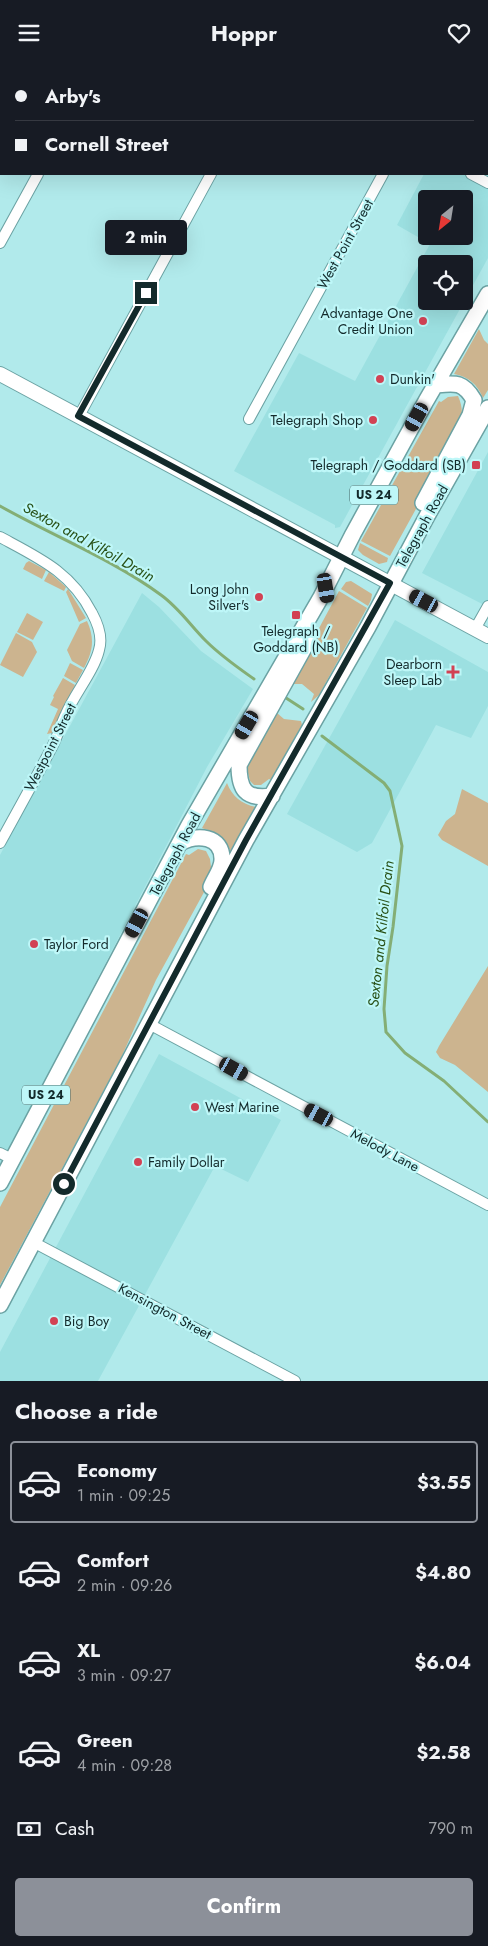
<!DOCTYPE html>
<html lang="en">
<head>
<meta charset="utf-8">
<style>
	body { margin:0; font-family:Jost,sans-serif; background:#242831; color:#f1f3f6; height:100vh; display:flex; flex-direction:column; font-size:19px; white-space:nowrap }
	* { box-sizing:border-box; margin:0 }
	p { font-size:16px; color:#9ea1a6 }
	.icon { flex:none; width:28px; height:28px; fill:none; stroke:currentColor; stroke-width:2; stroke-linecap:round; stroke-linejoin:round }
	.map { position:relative; height:1316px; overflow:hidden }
	.side { display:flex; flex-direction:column; background:#171b24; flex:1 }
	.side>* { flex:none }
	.banner { position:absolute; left:0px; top:0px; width:489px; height:110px; box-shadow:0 5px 20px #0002; display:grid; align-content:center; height:110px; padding:0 15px; background:#171b24 }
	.needle { width:32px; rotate:210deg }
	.buttons { position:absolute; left:418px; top:125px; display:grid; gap:10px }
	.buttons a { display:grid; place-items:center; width:55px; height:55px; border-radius:5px; background:#171b24; box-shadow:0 5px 20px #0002; font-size:25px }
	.end { position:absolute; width:22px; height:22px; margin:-11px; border:6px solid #132a2b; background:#fff; box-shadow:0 0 0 2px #fff }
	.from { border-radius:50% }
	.bubble { position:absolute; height:35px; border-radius:5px; background:#171b24; box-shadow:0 5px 20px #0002; font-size:16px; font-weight:700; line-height:35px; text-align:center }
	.car { position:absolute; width:15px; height:30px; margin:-15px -8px; border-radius:6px; box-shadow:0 0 4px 1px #0007; background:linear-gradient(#222 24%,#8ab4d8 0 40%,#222 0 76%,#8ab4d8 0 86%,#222 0) }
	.banner b { display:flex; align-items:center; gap:18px; height:48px; font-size:19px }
	.banner b+b { border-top:1px solid #363941 }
	.banner i { width:12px; height:12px; background:#f1f3f6 }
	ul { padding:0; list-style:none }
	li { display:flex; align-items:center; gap:15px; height:82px; margin:0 10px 8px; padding:0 5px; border:2px solid transparent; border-radius:5px }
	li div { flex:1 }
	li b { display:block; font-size:19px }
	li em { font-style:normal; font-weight:700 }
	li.active { border-color:#8c9099 }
	li>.icon { width:45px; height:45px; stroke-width:1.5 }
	h2 { padding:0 15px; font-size:22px; line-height:60px }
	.pay { display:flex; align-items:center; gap:12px; height:55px; padding:0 15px; font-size:19px }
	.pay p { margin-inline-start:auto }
	.action { display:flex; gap:10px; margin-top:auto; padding:10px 15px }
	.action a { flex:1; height:58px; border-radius:5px; background:#8c9099; color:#fff; font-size:20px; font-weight:700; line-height:58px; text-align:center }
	header { display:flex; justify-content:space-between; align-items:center; height:65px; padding:0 15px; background:#171b24; font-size:22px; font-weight:700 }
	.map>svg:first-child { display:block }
	.built { fill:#9ce0e1; fill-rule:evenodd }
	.green { fill:#ccb48f }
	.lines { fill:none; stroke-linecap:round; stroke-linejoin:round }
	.stream { stroke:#84ae75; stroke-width:3 }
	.street-casing { stroke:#6ba2a3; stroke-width:12 }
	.secondary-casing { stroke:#6ba2a3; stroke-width:16 }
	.primary-casing { stroke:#6ba2a3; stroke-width:18 }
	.street { stroke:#fff; stroke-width:10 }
	.secondary { stroke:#fff; stroke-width:14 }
	.primary { stroke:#fff; stroke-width:15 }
	.route { stroke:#132a2b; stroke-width:6 }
	.poi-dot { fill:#d24254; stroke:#bef7f8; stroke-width:2 }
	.labels { text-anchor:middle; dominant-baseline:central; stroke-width:4.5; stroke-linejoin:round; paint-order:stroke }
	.shield { fill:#bef7f8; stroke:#466868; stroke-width:1 }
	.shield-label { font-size:12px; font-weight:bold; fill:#132a2b }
	.street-label { font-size:14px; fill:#132a2b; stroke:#bef7f8 }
	.poi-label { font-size:14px; fill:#132a2b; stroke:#bef7f8; text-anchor:end }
	.water-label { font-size:15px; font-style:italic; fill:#285016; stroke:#bef7f8 }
</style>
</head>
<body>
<header><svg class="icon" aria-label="menu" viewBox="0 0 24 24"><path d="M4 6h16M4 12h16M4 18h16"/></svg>Hoppr<svg class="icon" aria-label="heart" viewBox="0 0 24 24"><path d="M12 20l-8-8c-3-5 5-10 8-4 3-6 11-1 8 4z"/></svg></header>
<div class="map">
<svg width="488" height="1316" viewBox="0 0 488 1316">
	<rect width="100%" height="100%" fill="#b1eaeb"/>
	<path class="built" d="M452,0h36v193l-148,269 -5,1v-3l-101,-54 65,-118 56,28 75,-137 -33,-19 27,-51h64v-108h-37zM426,134h38v37h-38zM426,199h38v37h-38z
		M488,387v155l-66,-34z
		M142,528l17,14 42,44 52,38 -46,78 -207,400v-312z
		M395,555l93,52v34l-17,32 -35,-13 -64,118 -15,9 -70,-38z
		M159,989l122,66 -33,62 -33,-16 -117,215h-98v-29z"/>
	<path class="green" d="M479,264l5,11 4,4v46l-5,8c-6,-14 -14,-21 -29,-24z
		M458,331c6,13 4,22 1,35l-69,125 -27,-14 -2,-1 78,-140 2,1 7,-5z
		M360,478l26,14 2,1 -1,4 -8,2 -16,-9 -5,-5z
		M29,496l17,9 -4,9 -19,-10 3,-6z
		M49,507l17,15 -2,4 -20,-10z
		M351,516l21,13 -1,6 -3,6 -27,-17 5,-7z
		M68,524l18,29 -7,4 -13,-30z
		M339,526l28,17 -48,87 -8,7 3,-8 -12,-10h-13z
		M27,548l16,9 -10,18 -16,-8z
		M87,556c8,18 6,30 -3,47l-12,-7 -5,-11 13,-26z
		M16,568l16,9 5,10 -14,25 -23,-12z
		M70,598l13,7 -7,13 -12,-7z
		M63,613l12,7 -23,48 -5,1 11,-25 -8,-4 4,-8 -1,-1z
		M278,642l-1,6 7,6 17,2 1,4 -31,55 -2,-1 -8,6h-7l-4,-4 -2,-8v-11z
		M227,718c5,13 14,21 29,24l-25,45c-7,-15 -14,-19 -29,-24z
		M462,724l26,14v63l-46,-26 -4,-5 8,-14 9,-7z
		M198,784l8,2 4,8 1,8 -2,16 -53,97 -35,78 -121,227v-78l186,-353 3,1z
		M488,901v126l-33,-27 -15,-7 -4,-6 3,-6z"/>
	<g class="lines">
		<path class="stream" d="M0,441c53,30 112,53 161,89 18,13 30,31 45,46 15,15 31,26 48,38
			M283,631l20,13
			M322,671l62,47 6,8 12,55 -9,81 -6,39 -3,43 2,23 19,21 39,28 44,41"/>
		<defs>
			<path id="street" d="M270,0l3,1
				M97,1v-1
				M442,1v-1
				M471,109l17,9
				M0,178l38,-69
				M79,351l132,-242
				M249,354l134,-245
				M0,472c39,21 71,35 92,76 6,11 11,24 7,37 -5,21 -24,43 -33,64 -5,10 -8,21 -13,31 -17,33 -35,65 -53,98
				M475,564l13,-23
				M149,959l339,181
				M0,1088l12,6
				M33,1177l262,139"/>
			<path id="secondary" d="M0,309l488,262"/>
			<path id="primary" d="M423,438l47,-88 4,-15c-11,-19 -19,-17 -39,-15
				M272,731c-27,4 -33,-7 -33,-31l70,-126
				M180,778c16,-9 43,-8 42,17 0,9 -8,19 -11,27
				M0,1118l189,-358 132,-228 32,-63 73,-133 62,-107
				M0,1240l246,-465 122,-213 59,-111 61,-108"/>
		</defs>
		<use href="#street" class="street-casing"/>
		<use href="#secondary" class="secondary-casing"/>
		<use href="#primary" class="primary-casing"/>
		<use href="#street" class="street"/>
		<use href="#secondary" class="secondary"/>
		<use href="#primary" class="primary"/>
	</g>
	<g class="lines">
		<path class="route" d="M64,1119l182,-344 144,-257 -312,-167 68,-123"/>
	</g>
	<g class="poi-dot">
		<circle cx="423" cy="256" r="5"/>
		<circle cx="380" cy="314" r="5"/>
		<circle cx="373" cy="355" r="5"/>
		<rect x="471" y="395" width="10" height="10" rx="2.5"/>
		<circle cx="259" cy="532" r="5"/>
		<rect x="291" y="545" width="10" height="10" rx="2.5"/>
		<path d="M450.5 599.5h5v5h5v5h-5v5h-5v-5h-5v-5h5z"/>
		<circle cx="34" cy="879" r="5"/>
		<circle cx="195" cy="1042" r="5"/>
		<circle cx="138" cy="1097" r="5"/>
		<circle cx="54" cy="1256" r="5"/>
	</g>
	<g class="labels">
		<g class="shield">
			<rect x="350" y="420.5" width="48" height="19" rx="4"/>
			<rect x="22" y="1020.5" width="48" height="19" rx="4"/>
		</g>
		<g class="shield-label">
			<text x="374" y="430">US 24</text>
			<text x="46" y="1030">US 24</text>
		</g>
		<g class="street-label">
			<text transform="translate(345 179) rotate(-61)">West Point Street</text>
			<text transform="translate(422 461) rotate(-61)">Telegraph Road</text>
			<text transform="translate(50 682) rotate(-63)">Westpoint Street</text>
			<text transform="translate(175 789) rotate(-62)">Telegraph Road</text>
			<text transform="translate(385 1085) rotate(28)">Melody Lane</text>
			<text transform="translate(165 1246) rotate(28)">Kensington Street</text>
		</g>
		<g class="poi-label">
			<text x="413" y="248">Advantage One<tspan x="413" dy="16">Credit Union</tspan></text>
			<text x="390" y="314" text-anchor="start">Dunkin'</text>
			<text x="363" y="355">Telegraph Shop</text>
			<text x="466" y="400">Telegraph / Goddard (SB)</text>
			<text x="249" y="524">Long John<tspan x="249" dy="16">Silver's</tspan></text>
			<text x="296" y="566" text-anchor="middle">Telegraph /<tspan x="296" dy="16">Goddard (NB)</tspan></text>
			<text x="442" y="599">Dearborn<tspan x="442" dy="16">Sleep Lab</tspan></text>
			<text x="44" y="879" text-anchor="start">Taylor Ford</text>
			<text x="205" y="1042" text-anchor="start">West Marine</text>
			<text x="148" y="1097" text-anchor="start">Family Dollar</text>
			<text x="64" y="1256" text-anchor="start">Big Boy</text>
		</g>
		<g class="water-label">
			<text transform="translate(89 477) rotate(29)">Sexton and Kilfoil Drain</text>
			<text transform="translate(381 869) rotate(-84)">Sexton and Kilfoil Drain</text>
		</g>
	</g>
</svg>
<div class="buttons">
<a><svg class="needle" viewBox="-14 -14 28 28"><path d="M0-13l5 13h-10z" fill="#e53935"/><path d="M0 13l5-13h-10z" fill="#9ea1a6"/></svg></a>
<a><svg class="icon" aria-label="locate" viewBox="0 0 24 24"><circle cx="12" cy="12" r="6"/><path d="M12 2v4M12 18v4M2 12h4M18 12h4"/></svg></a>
</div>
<i class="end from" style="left:64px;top:1119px"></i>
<i class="end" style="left:146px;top:228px"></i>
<div class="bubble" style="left:105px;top:155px;width:82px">2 min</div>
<i class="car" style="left:417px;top:352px;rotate:209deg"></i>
<i class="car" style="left:326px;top:523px;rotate:171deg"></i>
<i class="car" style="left:424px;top:536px;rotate:298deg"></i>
<i class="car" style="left:247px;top:660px;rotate:210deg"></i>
<i class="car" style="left:137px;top:858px;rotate:208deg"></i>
<i class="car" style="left:234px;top:1004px;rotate:119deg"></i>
<i class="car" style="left:319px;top:1050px;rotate:298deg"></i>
<div class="banner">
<b><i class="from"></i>Arby's</b>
<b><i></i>Cornell Street</b>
</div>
</div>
<section class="side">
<h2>Choose a ride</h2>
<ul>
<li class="active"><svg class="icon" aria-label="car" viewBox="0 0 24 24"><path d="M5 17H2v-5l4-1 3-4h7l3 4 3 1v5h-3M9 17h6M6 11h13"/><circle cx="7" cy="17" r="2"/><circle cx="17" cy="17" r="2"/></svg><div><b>Economy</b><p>1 min · 09:25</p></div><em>$3.55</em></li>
<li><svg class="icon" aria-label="car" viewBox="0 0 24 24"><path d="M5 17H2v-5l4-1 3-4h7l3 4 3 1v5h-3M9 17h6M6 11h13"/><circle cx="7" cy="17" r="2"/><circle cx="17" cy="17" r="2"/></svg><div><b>Comfort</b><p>2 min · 09:26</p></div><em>$4.80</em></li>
<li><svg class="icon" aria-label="car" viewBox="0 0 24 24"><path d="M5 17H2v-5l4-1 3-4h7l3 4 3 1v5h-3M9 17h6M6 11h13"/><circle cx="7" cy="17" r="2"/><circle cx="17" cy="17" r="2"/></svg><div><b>XL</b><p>3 min · 09:27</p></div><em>$6.04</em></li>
<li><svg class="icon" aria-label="car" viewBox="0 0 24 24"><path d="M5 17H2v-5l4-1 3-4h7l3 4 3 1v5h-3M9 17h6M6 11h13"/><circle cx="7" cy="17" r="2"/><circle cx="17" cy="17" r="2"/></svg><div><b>Green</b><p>4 min · 09:28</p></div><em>$2.58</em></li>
</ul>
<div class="pay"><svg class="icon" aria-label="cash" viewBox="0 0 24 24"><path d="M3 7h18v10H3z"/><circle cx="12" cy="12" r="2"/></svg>Cash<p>790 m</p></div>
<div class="action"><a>Confirm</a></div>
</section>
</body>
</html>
